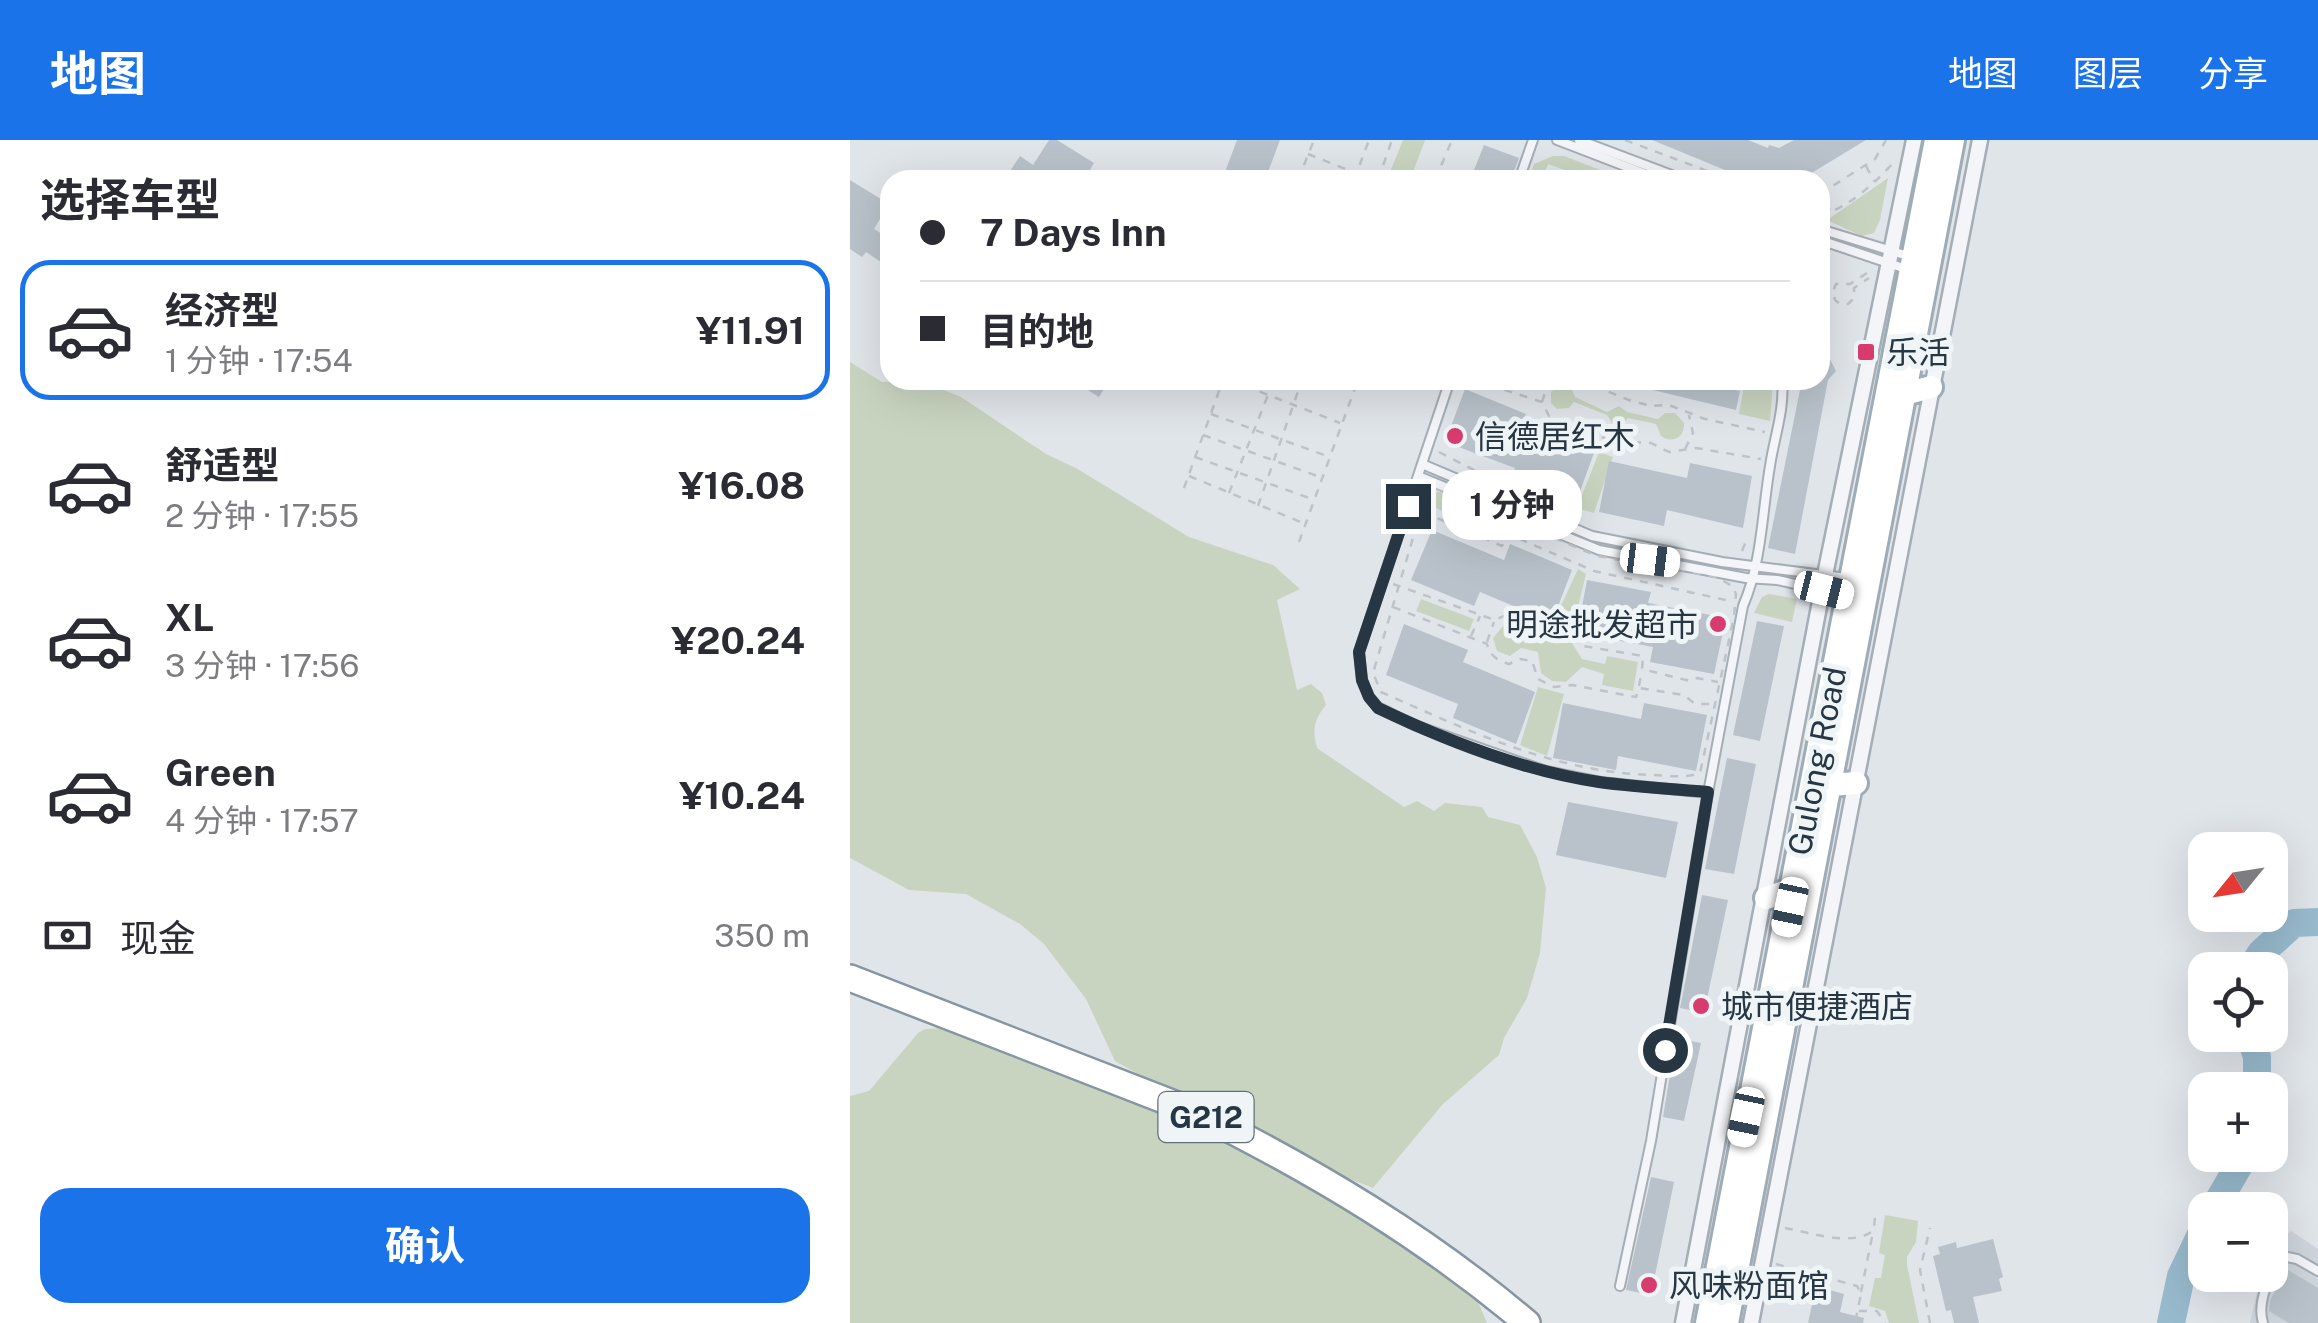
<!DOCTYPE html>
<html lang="zh">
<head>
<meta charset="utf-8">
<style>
	body { margin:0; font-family:"Public Sans","Noto Sans SC",sans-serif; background:#f2f2f3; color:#2b2b33; height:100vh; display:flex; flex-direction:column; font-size:38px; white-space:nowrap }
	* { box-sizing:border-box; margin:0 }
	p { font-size:32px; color:#7c7c81 }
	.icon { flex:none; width:55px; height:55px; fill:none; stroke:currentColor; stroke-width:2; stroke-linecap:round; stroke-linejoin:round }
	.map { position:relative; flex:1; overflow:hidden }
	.panel { display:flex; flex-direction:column; background:#fff; width:850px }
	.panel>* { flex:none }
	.top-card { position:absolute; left:30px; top:30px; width:950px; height:220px; border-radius:30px; box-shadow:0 10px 40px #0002; display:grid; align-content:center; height:220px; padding:0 40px; background:#fff }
	.needle { width:65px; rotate:240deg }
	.buttons { position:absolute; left:1338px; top:692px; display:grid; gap:20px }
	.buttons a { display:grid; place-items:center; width:100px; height:100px; border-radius:20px; background:#fff; box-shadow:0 10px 40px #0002; font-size:50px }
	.end { position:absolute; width:45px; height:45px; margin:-22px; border:12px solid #273643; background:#fff; box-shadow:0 0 0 5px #fff }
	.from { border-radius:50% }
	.bubble { position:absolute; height:70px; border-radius:30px; background:#fff; box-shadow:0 10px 40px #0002; font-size:32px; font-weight:700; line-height:70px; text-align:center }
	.car { position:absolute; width:30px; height:60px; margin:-30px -15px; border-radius:12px; box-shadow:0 0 8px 2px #0007; background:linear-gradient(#fff 24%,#345 0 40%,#fff 0 76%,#345 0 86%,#fff 0) }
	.top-card b { display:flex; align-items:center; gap:35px; height:95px; font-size:38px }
	.top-card b+b { border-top:2px solid #e1e1e2 }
	.top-card i { width:25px; height:25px; background:#2b2b33 }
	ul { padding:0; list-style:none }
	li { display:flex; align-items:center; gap:30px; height:140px; margin:0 20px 15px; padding:0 20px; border:5px solid transparent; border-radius:30px }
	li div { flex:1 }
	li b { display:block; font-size:38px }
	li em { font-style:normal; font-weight:700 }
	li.selected { border-color:#1a73e8 }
	li>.icon { width:90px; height:90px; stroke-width:1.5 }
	h2 { padding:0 40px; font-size:45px; line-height:120px }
	.pay { display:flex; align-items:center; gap:25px; height:110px; padding:0 40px; font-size:38px }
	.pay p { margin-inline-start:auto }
	.cta { display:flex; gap:20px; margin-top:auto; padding:20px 40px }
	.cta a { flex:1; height:115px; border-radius:30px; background:#1a73e8; color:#fff; font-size:40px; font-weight:700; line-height:115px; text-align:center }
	header { display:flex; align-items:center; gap:60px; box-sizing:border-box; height:140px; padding:0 50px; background:#1a73e8; color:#fff }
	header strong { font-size:48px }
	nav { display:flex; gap:55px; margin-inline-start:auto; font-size:35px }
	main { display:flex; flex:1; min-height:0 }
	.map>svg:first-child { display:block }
	.built { fill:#ced5dc }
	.green { fill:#c9d4c0 }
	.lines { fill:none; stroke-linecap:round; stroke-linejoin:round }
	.river { stroke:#98bacd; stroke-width:28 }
	.building { fill:#b9c2ca }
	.lane-casing { stroke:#a5adb5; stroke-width:12 }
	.street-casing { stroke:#a5adb5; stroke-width:19 }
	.primary-casing { stroke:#9eacb7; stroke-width:28 }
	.highway-casing { stroke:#8695a2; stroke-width:30 }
	.path { stroke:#bec3c9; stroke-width:2.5; stroke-dasharray:8 8; stroke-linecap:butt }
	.lane { stroke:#f3f5f8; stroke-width:8 }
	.street { stroke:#f3f5f8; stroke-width:14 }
	.primary { stroke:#fff; stroke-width:22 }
	.highway { stroke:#fff; stroke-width:25 }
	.route { stroke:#273643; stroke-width:12 }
	.poi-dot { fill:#d83b6d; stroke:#eff4f7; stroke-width:4 }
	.labels { text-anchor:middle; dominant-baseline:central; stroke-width:10; stroke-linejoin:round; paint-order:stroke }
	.shield { fill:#eff4f7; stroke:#636f79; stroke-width:2.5 }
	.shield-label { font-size:30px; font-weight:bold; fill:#273643 }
	.poi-label { font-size:32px; fill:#273643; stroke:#eff4f7; text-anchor:start }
	.street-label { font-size:32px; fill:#273643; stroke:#eff4f7 }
</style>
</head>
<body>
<header>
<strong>地图</strong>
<nav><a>地图</a><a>图层</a><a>分享</a></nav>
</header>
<main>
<section class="panel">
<h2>选择车型</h2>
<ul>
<li class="selected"><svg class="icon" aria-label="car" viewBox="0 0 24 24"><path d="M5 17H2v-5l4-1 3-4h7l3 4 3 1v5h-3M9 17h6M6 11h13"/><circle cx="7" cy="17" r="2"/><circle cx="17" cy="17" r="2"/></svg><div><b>经济型</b><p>1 分钟 · 17:54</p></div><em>¥11.91</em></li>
<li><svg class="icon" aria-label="car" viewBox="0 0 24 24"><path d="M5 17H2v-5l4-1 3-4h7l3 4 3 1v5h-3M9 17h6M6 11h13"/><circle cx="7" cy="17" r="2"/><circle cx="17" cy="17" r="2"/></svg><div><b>舒适型</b><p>2 分钟 · 17:55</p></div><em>¥16.08</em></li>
<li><svg class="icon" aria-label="car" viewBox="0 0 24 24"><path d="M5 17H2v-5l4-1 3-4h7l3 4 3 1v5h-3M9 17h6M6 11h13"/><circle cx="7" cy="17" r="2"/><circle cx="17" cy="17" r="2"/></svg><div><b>XL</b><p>3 分钟 · 17:56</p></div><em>¥20.24</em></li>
<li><svg class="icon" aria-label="car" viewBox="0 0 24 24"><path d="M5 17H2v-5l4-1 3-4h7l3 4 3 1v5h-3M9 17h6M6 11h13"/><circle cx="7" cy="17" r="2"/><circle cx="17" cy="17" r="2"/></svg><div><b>Green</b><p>4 分钟 · 17:57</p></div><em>¥10.24</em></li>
</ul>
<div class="pay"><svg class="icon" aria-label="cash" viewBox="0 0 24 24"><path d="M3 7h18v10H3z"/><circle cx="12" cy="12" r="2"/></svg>现金<p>350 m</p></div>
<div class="cta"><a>确认</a></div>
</section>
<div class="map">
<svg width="1468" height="1183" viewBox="0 0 1468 1183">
	<rect width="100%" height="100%" fill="#e0e5ea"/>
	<path class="built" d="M1441,1091l27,18v74h-68l11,-48h9v-25z"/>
	<path class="green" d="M553,0h22l-15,40 -22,-3z
		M703,16h11l62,24h-34l-44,-16 -6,16h-13l5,-16z
		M1038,38l-8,42 -6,13 -12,3 -35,-16z
		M0,222l32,20 38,-2 41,17 85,57 30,14 113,69 84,28 27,24 -23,11 20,90 14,-6 11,9 4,12c-12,15 -14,24 -9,43l87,59 13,-6 17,10 11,-8 37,4 6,10 32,8 17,32 9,31 -6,65 -13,45 -23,40 -5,17 -56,49 -70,84 -46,-18 -28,-20 -145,-67 -39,-22 -29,-62 -42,-55 -24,-20 -54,-30 -57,-4 -59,-32z
		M895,240h28l-3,41 -31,-7z
		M715,245l7,5 3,7 32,15 12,-6 8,6 31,7 7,-6h10l9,10c1,15 -12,21 -23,13l-5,-12 -28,-6 -7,8h-7l-7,-11 -33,-13 -5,6 -12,1 -6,-6v-11l6,-6z
		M749,312l14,5 -19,56 -17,-5z
		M590,352l19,8 -3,10 33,13 3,-9 17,7 -6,17 -76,-34 7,-11z
		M728,429l8,5 -14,59 -20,-8z
		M919,454l28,5 -5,23 -38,-9 8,-16z
		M571,459l53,20 -5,12 -53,-20z
		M653,486l15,3 6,14c22,3 28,-9 46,-3l12,19 23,5 2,-8 31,6 -5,29 -31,-6 2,-11 -22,-7 -16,15 -14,-1 -11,-8 -3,-21 -17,-4 -11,8 -13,-5 -4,-13z
		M688,547l26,7 -17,62 -27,-11z
		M104,887l51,26 191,71 153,85 102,66 25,22 11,26h-637v-227l19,-5 49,-58 7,-4z
		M1035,1075l33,6 -2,21 -9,15v8l12,58h-30l-4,-12 -16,-5 6,-28h6l4,-23 -6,-2z"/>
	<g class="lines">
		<path class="river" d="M1400,830l11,-17 33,-30 24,-1
			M1400,895l7,22v33
			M1363,1070l32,-55
			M1321,1183l10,-47 24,-50"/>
	</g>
	<path class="building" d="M199,0h8l37,23 -10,17h-60l-14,-9 10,-15 13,9z
		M387,0h43l-15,40h-43z
		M802,0h96l20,8 1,-3 10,3 15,-8h72l-66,40h-31l-26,-8 -1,5z
		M634,5l35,13 -8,22h-41z
		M0,40l39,24 -15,25 16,10v29l-24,-16 -4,5 -12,-8z
		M970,200l16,31 -8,9 -33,174 -27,-6 34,-168h18z
		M222,240h38l-11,17z
		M782,240h55l53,11 -4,19 -104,-25z
		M615,249l61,25 -4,10 72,29 -19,52 -64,-25 4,-12 -70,-26z
		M759,321l78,17 3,-15 62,13 -9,52 -76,-18 -3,16 -65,-14z
		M582,390l72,30 6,-16 62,26 -20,52 -72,-30 -6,14 -63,-26z
		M737,440l64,12 -3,11 78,15 -12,56 -64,-12 3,-15 -76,-14z
		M907,481l27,5 -24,115 -27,-6z
		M554,484l64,26 -5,12 72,30 -19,52 -63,-26 5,-14 -72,-29z
		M713,563l78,16 3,-16 63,12 -11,56 -78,-15 -2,14 -63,-12z
		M877,618l29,6 -22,110 -29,-5z
		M718,662l110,20 -12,56 -110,-23z
		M852,755l26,5 -24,113 -24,-5z
		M826,898l25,5 -17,78 -21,-4z
		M801,1037l23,5 -23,113 -25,-5z
		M1143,1099l10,38 -4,2 3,12 -29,6 6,26h-25l-3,-13 -5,1 -13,-55 7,-2 -2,-7 18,-5 1,6z
		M1438,1130l30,18v35h-29l-20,-12 1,-11z
		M966,1146l28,8 -4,18 24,6 -1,5h-55z"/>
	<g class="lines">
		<defs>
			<path id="lane" d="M707,0l104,40
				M729,0l106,40
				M669,40l14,-40
				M970,89l88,27
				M970,100l86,29
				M600,240l-91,272 3,29 7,16 9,10 36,18 132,46 55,11 107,11
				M572,324l170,72 130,26 125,16
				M568,336l181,74 147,28 31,2 67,15
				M770,1146l31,-145 57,-348 35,-187c19,-44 19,-93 27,-140 4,-28 15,-57 12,-86
				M1413,1183c-6,-20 6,-54 24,-66l10,2 21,12"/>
			<path id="street" d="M833,1183l142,-748 89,-435
				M901,1183l229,-1183"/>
			<path id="primary" d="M1055,254l26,-7
				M981,645l25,-2
				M916,758l27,-9
				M857,1183l229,-1183
				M877,1183l226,-1183"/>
			<path id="highway" d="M0,838l350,136c119,60 225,123 327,209"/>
		</defs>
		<use href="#lane" class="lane-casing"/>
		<use href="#street" class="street-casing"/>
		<use href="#primary" class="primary-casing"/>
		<use href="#highway" class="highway-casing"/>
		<path class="path" d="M775,0l106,40
			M458,14l65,26
			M1016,26l8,15
			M700,32l20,8
			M845,35l13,5
			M448,40l16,-40
			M504,40l15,-40
			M528,40l14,-40
			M585,40l17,-40
			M970,54l55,-35 11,-19
			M972,55l8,15
			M970,75c27,-6 55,-32 73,-52
			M1017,133l-17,11h-14l-3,7 2,9 5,4h8l6,-6v-10l15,-10
			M970,138l14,8
			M380,240l110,43
			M624,240l68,22 7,14 63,25 39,2 18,9 27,-4 65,11
			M729,240l50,20 22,6 18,-1 36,14 60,13
			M692,262l7,-22
			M361,274l116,42
			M353,295l117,42
			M835,309l8,-16 -4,-18
			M589,312l54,28
			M345,317l117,42
			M339,336l114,47
			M334,348l39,-108
			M586,348l161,68 120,21 15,9 4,8 -2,23 -34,156c-14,5 -31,3 -46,2 -99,-2 -184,-44 -273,-83l-8,-19 53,-179z
			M379,353l45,-113
			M408,366l44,-126
			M573,372l79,34 6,-12 86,37 136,30
			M449,402l59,-162
			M892,411l6,-15
			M543,444l102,36 13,-6 17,14 42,7 16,11 60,10 -1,13 48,12 7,-3 21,4
			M543,467l94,37c3,12 10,16 22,20l11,-5 12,2 6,18 16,8 18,-2 64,12 3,-9 45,7 11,9h19
			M621,496l9,-20
			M637,502l7,-20
			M789,546l3,-16
			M935,1088c24,4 68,20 89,2l1,-16
			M926,1124l81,22 4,8 -6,29
			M1011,1152l12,-60
			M1009,1171h18l8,12
			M1080,1183l-10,-53 10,-42"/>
		<use href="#lane" class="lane"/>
		<use href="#street" class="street"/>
		<use href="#primary" class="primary"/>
		<use href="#highway" class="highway"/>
	</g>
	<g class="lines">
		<path class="route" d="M558,366l-49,146 3,28 7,17 9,11c69,33 145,63 221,74 36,5 73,7 109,10l-43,258"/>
	</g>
	<g class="poi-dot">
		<rect x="1006" y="202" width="20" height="20" rx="5"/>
		<circle cx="605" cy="296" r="10"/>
		<circle cx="868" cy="484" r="10"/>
		<circle cx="851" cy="866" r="10"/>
		<circle cx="799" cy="1145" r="10"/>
	</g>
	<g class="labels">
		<rect class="shield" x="308.5" y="952" width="95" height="50" rx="8"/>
		<g class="shield-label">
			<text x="356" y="977">G212</text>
		</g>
		<g class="poi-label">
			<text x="1036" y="212">乐活</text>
			<text x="625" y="296">信德居红木</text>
			<text x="848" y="484" text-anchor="end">明途批发超市</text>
			<text x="871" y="866">城市便捷酒店</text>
			<text x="819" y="1145">风味粉面馆</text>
		</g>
		<g class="street-label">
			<text transform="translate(967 621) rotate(-79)">Gulong Road</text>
		</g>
	</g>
</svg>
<div class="buttons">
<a><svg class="needle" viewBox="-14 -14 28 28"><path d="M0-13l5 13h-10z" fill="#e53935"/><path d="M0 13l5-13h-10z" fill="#7c7c81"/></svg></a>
<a><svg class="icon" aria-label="locate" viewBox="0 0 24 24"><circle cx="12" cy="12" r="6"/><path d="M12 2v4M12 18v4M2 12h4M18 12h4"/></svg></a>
<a>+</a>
<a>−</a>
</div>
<i class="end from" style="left:815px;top:910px"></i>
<i class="end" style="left:558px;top:366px"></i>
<div class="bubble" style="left:592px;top:330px;width:140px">1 分钟</div>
<i class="car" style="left:800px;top:420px;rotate:97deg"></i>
<i class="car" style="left:974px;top:450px;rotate:104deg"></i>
<i class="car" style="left:940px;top:767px;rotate:192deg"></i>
<i class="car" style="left:896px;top:977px;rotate:192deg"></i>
<div class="top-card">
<b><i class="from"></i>7 Days Inn</b>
<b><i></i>目的地</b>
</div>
</div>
</main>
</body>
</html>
